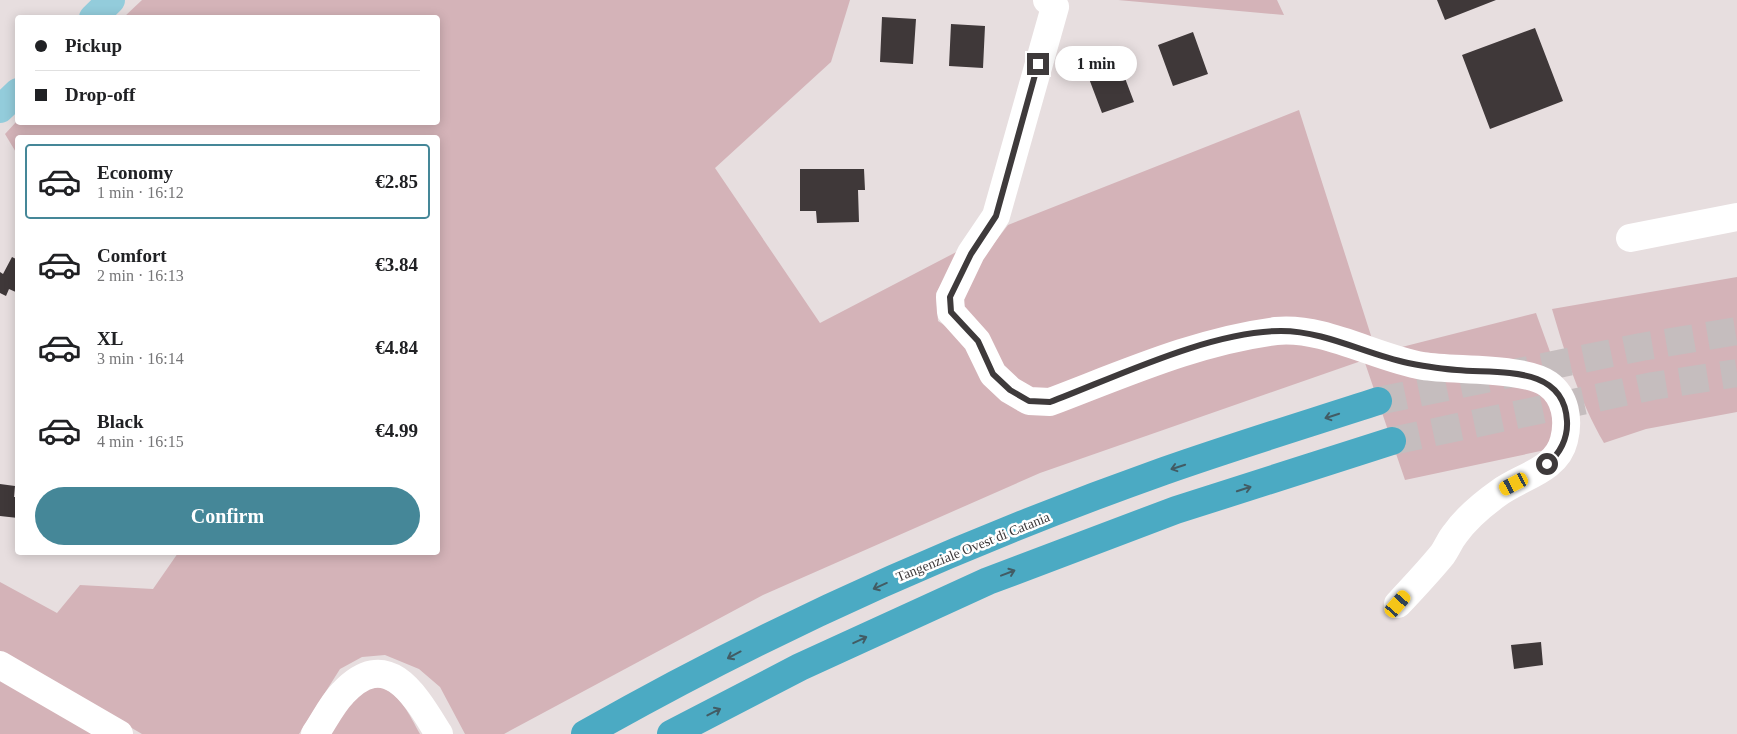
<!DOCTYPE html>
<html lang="en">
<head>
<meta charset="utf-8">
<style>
	body { margin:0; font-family:"Times New Roman",serif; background:#f2f2f2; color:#202124; height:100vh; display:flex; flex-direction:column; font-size:19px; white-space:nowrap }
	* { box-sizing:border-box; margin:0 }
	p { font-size:16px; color:#757577 }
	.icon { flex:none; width:28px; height:28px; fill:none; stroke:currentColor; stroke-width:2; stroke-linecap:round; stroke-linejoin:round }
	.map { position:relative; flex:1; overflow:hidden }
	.sheet { position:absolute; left:15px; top:135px; width:425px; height:420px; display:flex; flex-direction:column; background:#fff; border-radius:5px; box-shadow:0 2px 12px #0003 }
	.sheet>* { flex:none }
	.guide { position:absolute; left:15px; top:15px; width:425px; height:110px; border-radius:5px; box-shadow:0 2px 12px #0003; display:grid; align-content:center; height:110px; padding:0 20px; background:#fff }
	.end { position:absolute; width:22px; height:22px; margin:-11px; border:6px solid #3e3a3b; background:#fff; box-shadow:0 0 0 2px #fff }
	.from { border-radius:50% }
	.bubble { position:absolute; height:35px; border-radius:18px; background:#fff; box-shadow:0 2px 12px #0003; font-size:16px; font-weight:800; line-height:35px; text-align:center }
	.car { position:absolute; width:15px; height:30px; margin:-15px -8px; border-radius:6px; box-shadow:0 0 4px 1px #0007; background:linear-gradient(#f5c518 24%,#345 0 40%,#f5c518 0 76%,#345 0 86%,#f5c518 0) }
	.guide b { display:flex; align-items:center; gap:18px; height:48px; font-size:19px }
	.guide b+b { border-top:1px solid #e0e0e0 }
	.guide i { width:12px; height:12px; background:#202124 }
	ul { padding:9px 0 0; list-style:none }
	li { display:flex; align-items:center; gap:15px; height:75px; margin:0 10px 8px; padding:0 10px; border:2px solid transparent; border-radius:5px }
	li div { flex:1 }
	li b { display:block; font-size:19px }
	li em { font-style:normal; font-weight:800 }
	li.active { border-color:#458798 }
	li>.icon { width:45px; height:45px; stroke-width:1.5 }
	.primary-button { display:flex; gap:10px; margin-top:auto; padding:10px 20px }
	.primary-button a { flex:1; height:58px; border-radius:30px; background:#458798; color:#fff; font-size:20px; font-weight:800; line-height:58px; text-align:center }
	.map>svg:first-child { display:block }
	.green { fill:#d4b3b8 }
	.building { fill:#3f3839 }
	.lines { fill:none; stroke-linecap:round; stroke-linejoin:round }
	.highway-tunnel { stroke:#c5bdbe; stroke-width:28; stroke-dasharray:28 14; stroke-linecap:butt }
	.minor { stroke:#fff; stroke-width:28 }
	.major { stroke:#93ccdb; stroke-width:28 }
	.highway { stroke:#4baac3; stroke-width:28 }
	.oneway { stroke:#425c64 }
	.route { stroke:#3e3a3b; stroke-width:6 }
	.labels { text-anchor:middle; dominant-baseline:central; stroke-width:5; stroke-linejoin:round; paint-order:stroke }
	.street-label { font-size:14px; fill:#3e3a3b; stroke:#fff }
</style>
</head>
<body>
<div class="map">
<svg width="1737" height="734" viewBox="0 0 1737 734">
	<rect width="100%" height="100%" fill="#e7dedf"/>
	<path class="green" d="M142,0h708l-19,62 -116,106 105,155 144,-75 -28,45 2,28 23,15 48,65 272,-59 36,3 221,45 20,24 -8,35 -145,31 -41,-120 -324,113 -277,122 -259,139h-39l-25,-47 -21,-18 -34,-14 -23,2 -22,12 -41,65h-157l-142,-83v-69l57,31 23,-28 73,4 25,-36 260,-1v-414h-420l-1,16 -12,-20 12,-13 421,1v-104l-314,-1z
		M1118,0h159l7,15z
		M1299,110l75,235 -40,-15 -293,63 -30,-12 -46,-70 -2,-16 18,-35 27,-35z
		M1737,277v135l-91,17 -42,14c-25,-43 -38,-87 -52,-134z
		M1536,313l26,72 -172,-35z
		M0,677l96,57h-96z
		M381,687c21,10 28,27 39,47h-95l37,-45z"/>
	<path class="building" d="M1437,0h59l-51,20z
		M882,17l34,2 -3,45 -33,-2z
		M951,24l34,2 -2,42 -34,-2z
		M1535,28l28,73 -73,28 -28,-74z
		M1193,32l15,42 -35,12 -15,-41z
		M1120,65l14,37 -32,11 -14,-37z
		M800,169h64l1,21h-7l1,32 -42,1 -1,-12h-16z
		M12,257l6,3v33l-9,-4 -3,7 -6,-3v-21l3,2z
		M0,484l15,2 -1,11h4v21l-18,-2z
		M1541,642l2,23 -29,4 -3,-24z"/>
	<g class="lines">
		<path class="highway-tunnel" d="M1378,401l263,-54 96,-16
			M1392,441l261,-55 84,-13"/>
		<path class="minor" d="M1047,0l8,7 -59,209 -25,37 -21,44 1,15 26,29 16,33 17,16 19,11 21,1c74,-28 147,-61 226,-71 48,-5 100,27 147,35 31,5 102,1 125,18 18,13 21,36 16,56 -7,30 -42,36 -64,52 -17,12 -33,25 -45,42 -5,6 -8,14 -13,21 -14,17 -29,33 -44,49
			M1630,238l107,-21
			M0,665l119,69
			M315,734c9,-13 17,-30 28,-41 45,-48 73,4 96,41"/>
		<path class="major" d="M93,18l18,-18
			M0,109l18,-17"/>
		<path class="highway" d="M585,734c184,-105 379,-192 579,-263 71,-25 143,-47 214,-70
			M671,734l129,-67 188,-86 188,-71 216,-69"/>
	</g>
	<defs><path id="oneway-shaft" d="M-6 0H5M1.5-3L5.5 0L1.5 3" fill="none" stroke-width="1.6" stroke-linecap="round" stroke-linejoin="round" transform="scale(1.25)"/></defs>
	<g class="oneway">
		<use href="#oneway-shaft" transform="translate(1332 416) rotate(162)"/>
		<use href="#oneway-shaft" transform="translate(1178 467) rotate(162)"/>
		<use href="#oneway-shaft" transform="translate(1244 489) rotate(-18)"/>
		<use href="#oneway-shaft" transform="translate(1008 573) rotate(-21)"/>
		<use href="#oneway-shaft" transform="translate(880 586) rotate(156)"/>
		<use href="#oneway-shaft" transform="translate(860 640) rotate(-25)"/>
		<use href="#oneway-shaft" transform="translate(734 655) rotate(152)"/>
		<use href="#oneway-shaft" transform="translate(714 712) rotate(-27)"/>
	</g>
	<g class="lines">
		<path class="route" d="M1038,64l-42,152 -25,38 -21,43 1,15 27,29 15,33 17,16 19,11 21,1c66,-25 160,-71 231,-71 44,0 84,23 127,32 16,3 33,6 49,7 40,4 107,-6 110,51 1,17 -7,33 -20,43"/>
	</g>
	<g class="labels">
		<g class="street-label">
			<text transform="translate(973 547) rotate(-22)">Tangenziale Ovest di Catania</text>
		</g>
	</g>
</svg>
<i class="end from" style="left:1547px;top:464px"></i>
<i class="end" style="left:1038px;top:64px"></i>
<div class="bubble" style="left:1055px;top:46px;width:82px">1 min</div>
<i class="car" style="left:1514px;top:484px;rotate:243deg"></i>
<i class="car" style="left:1398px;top:604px;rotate:41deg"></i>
<div class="guide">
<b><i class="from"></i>Pickup</b>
<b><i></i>Drop-off</b>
</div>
<section class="sheet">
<ul>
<li class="active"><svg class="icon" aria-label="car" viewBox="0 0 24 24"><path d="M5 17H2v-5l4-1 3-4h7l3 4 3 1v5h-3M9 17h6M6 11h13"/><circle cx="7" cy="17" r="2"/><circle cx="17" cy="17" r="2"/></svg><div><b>Economy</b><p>1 min · 16:12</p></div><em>€2.85</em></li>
<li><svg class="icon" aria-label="car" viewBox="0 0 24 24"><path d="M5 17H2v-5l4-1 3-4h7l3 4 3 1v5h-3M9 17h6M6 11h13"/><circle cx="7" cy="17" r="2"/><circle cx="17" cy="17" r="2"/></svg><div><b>Comfort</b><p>2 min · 16:13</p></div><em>€3.84</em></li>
<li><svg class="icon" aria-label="car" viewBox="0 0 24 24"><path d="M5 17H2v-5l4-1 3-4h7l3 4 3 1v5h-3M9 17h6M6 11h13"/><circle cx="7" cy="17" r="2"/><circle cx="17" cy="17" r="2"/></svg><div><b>XL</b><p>3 min · 16:14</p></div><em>€4.84</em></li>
<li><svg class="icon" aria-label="car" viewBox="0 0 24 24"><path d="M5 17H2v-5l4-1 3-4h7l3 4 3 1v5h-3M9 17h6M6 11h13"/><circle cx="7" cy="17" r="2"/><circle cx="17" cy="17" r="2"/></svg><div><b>Black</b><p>4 min · 16:15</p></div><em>€4.99</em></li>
</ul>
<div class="primary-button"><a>Confirm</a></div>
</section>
</div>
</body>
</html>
